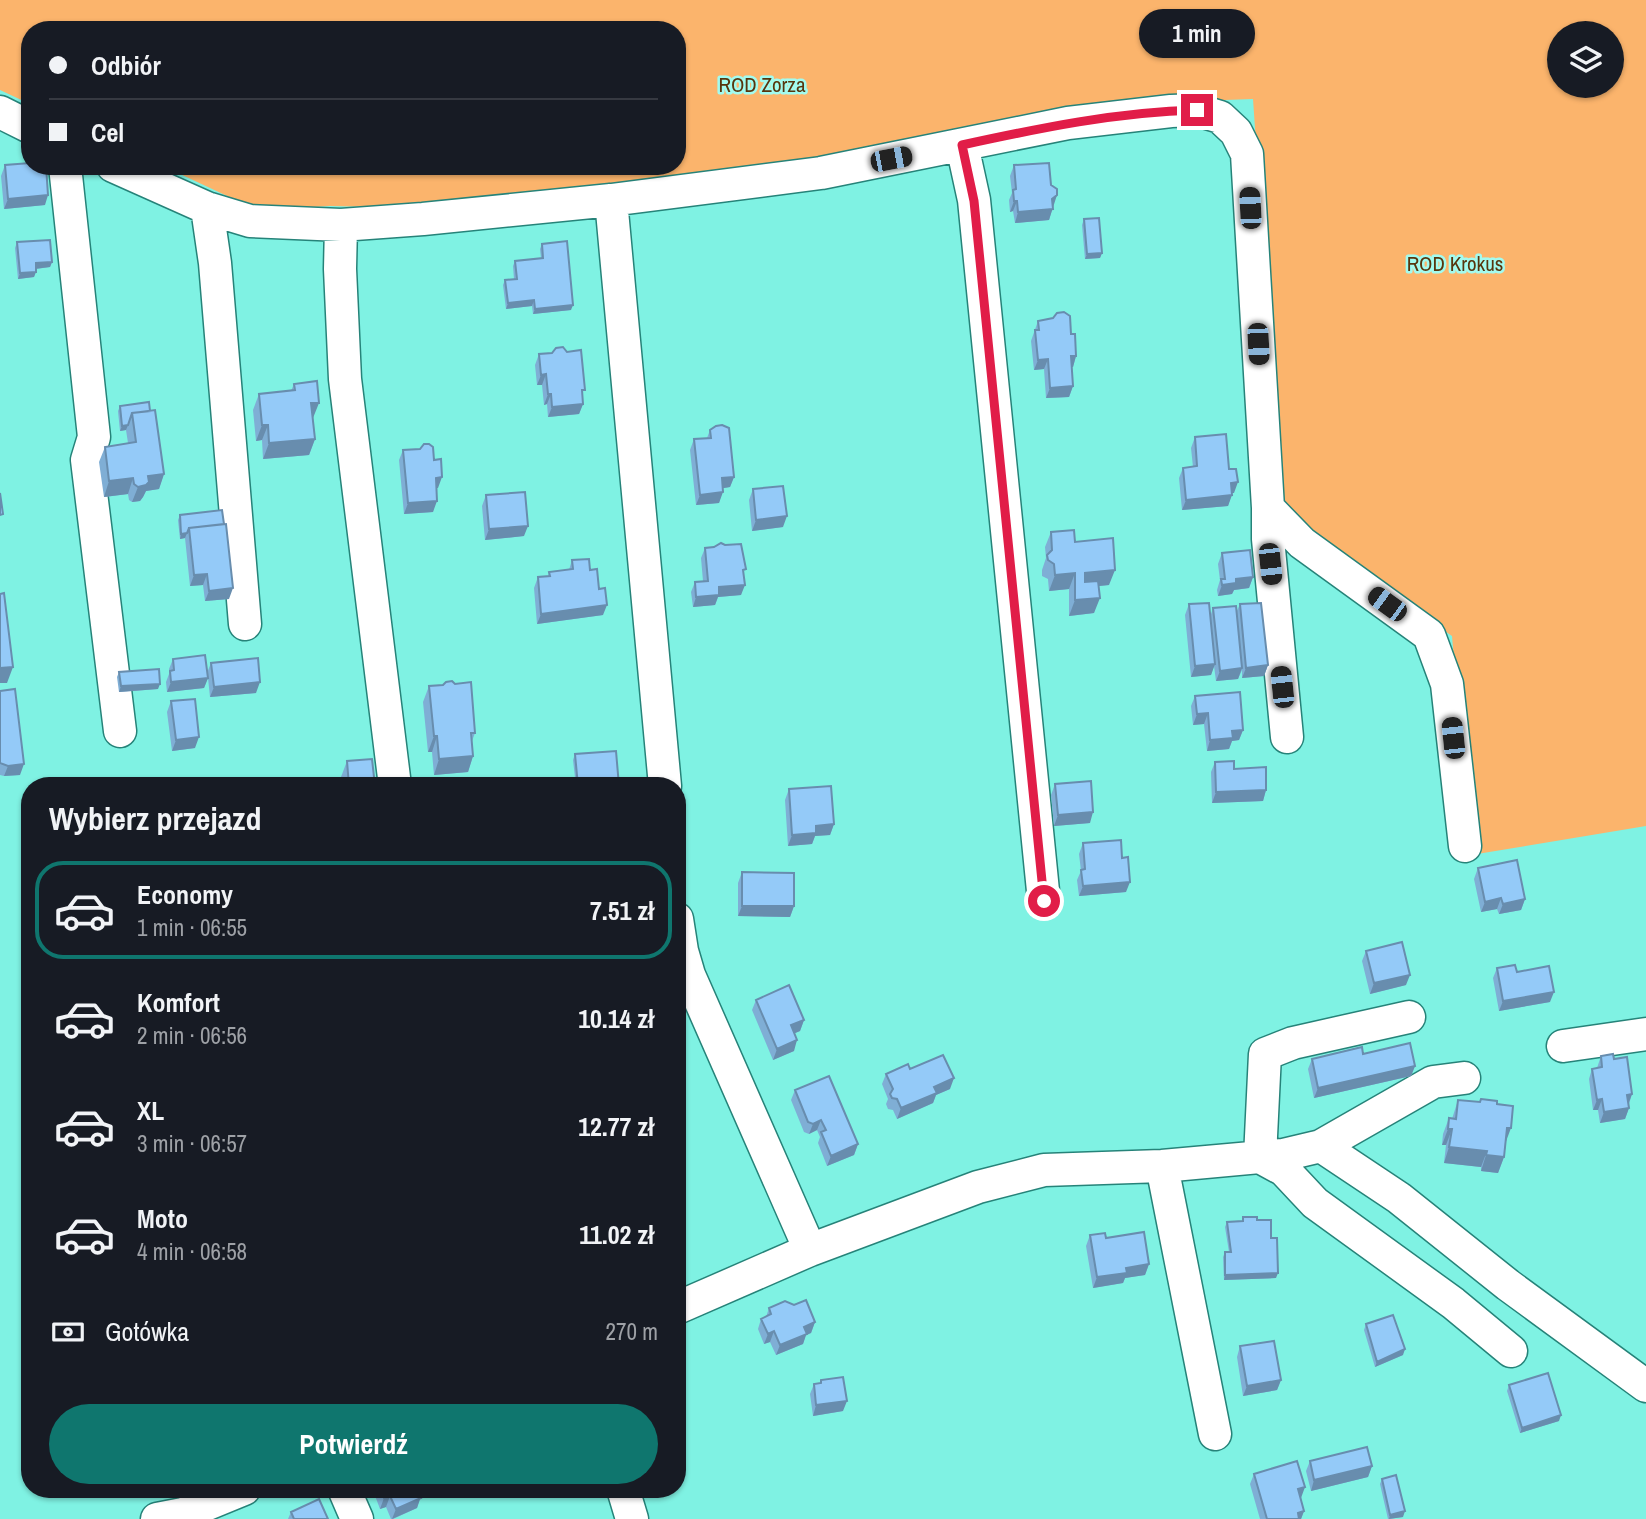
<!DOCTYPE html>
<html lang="pl">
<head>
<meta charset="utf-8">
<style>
	body { margin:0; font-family:"Archivo Narrow",sans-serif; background:#242831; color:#f1f3f6; height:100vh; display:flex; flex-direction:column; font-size:26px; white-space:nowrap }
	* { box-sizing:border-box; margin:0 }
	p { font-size:23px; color:#9ea1a6 }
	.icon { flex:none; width:38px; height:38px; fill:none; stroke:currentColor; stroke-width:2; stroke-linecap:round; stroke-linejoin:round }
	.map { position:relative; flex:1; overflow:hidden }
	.drawer { position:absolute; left:21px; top:777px; width:665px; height:721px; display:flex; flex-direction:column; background:#171b24; border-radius:28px; box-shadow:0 2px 5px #0004 }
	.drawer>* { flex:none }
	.guide { position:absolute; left:21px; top:21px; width:665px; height:154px; border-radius:28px; box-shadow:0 2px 5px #0004; display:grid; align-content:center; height:154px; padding:0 28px; background:#171b24 }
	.tools { position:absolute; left:1547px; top:21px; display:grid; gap:14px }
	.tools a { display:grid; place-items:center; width:77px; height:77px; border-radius:50%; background:#171b24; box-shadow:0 2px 5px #0004; font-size:35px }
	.end { position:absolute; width:32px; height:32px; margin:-16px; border:9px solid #e11d48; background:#fff; box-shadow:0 0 0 4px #fff }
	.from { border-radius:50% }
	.bubble { position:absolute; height:49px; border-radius:24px; background:#171b24; box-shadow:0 2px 5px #0004; font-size:23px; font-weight:700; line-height:49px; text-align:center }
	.car { position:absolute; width:21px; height:42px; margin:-21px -10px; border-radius:9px; box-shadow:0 0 5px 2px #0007; background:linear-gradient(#222 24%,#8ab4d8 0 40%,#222 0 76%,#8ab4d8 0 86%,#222 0) }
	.guide b { display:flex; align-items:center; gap:24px; height:66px; font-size:26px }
	.guide b+b { border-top:2px solid #363941 }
	.guide i { width:18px; height:18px; background:#f1f3f6 }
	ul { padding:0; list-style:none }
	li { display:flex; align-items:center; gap:21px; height:98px; margin:0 14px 10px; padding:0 14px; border:4px solid transparent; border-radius:28px }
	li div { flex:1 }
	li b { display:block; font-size:26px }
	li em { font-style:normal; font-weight:700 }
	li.on { border-color:#0f766e }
	li>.icon { width:63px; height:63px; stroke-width:1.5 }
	h2 { padding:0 28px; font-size:32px; line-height:84px }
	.pay { display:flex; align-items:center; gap:18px; height:77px; padding:0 28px; font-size:26px }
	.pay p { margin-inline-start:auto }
	.cta { display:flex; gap:14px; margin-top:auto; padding:14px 28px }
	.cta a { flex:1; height:80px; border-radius:42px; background:#0f766e; color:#fff; font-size:28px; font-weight:700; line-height:80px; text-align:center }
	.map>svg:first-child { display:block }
	.green { fill:#fbb46c; fill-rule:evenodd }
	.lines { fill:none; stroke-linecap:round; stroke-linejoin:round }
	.minor-casing { stroke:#268379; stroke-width:35 }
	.minor { stroke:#fff; stroke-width:32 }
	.wall { fill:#7faed5 }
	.shaded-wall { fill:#688dae }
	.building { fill:#94caf8; stroke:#688dae; stroke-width:2 }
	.route { stroke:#e11d48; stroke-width:9 }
	.labels { text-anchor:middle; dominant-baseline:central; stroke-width:5; stroke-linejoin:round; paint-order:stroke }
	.park-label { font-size:21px; fill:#57350d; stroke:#a3fbef }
</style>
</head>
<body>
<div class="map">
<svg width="1646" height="1519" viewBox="0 0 1646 1519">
	<rect width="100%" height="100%" fill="#7ff2e3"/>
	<path class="green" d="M0,0h1646v826l-175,29 -19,-219 -145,-100 -22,-28 -5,-18 -27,-391 -142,5 -290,56 -401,48 -90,-2 -73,4 -94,-44h514v-136h-647v74l-30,-14zM1559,33h53v53h-53z"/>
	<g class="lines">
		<defs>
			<path id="minor" d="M0,112l30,15
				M962,145l12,55 70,701
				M65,166l29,271 -7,23 33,271
				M113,166l94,42 43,13 91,4 82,-6 188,-19 210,-27 247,-50 103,-12 26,-1 23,7 16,15 11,22 21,354v31l19,198
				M611,200l54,586
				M207,208l8,55 30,361
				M341,225l-1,44 5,110 50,407
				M1268,508l34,35 127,92 18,49 18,162
				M677,919l5,32 7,24 121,275
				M1409,1017l-116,26 -28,11 -5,103 24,13 31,33 138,100 58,48
				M1563,1046l83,-12
				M1321,1146l78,52 109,87 138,101
				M1162,1166l53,268
				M677,1308l133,-58 168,-63 66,-17 118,-4 121,-11 38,-9 112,-64 31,-4
				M344,1489l13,30
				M623,1489l9,30
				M157,1519l26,-5 61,-25"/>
		</defs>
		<use href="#minor" class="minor-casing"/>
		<use href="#minor" class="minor"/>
	</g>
	<path class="wall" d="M5,165l40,40 -41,4 -3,-33z
		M1014,165l39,41 -4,14 -34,3 -2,-12 -3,1 -1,-12 3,-7 -2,-17z
		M1084,219l18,34 -2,5 -15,1 -3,-34z
		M17,242l35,20 -2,5 -14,2 -2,8 -16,2 -3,-31z
		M542,244l29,66 -38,4 -1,-8 -26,3 -3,-24 2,-5 9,-1 -1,-13 2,-5 26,-3 -1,-9z
		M1038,321l33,13 5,22 -3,11h-2l2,19 -4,11 -23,1 -2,-29 -10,1 -3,-29z
		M539,354l44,43v7l-4,10 -31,3 -1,-13 -3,1 -2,-20h-5l-2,-20z
		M294,384l19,34 2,21 -6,16 -46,4 -1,-19 -6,1 -3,-31 6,-16 32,-3z
		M120,406l30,5 14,63 -5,15 -13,2 -3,6 -3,4 -8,1 -3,-2 -1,-6 -24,3 -5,-35 6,-15 23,-4 -2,-13 -6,1 -2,-20z
		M710,430l24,47 -4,10 -7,1 -4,15 -23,2 -6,-55 4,-11 13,-1z
		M1195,437l34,32 5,24h-2l-4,13 -46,4 -3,-32 4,-10 10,-1 -2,-19z
		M403,450l35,38h-2l-3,24 -29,2 -5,-54z
		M753,489l30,38 -31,4 -3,-31z
		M486,495l38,41 -39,4 -3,-34z
		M180,515l49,84 -24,2 -2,-16 -13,1 -5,-48 -5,1 -2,-19z
		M1051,532l24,10 34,43 -11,1 -4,27 -25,3v-27l-20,2 -1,-12 -6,-3v-6l4,-12 -1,-11z
		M714,547l30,28 -3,20 -23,2 -3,8 -22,2 -2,-15 4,-10 8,-1 -2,-23 4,-10z
		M1222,553l31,24 -4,11 -15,2 -2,4 -14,2 -1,-6 3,-10 -2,-16z
		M572,560l18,10 9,19 4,26 -66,9 -3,-36 4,-11 10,-1 1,-4 20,-2z
		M1189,604l21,13 3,-9 23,5 4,-9 28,61 -4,11 -22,2v-8l-4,9 -22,2 -2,-15 -3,9 -20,2 -6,-62z
		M173,659l34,14 4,-10 45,30 -46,4 -2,-19 -4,10 -37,4 -1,-10 3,-8v-5z
		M119,672l39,17 -39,3 -2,-15z
		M443,685l32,48 -3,8 1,15 -5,16 -34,3 -2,-23h-4l-5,-50 6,-16z
		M0,691l20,84 -16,1 -4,-1z
		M1195,696l48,34 -4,10 -7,1 -3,8 -22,2 -3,-27 -11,1 -2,-19z
		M171,701l24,47 -23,3 -5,-39z
		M575,754l44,32h-43l-3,-26z
		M347,761l28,25h-33l-1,-9z
		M1215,762l51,28 -3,11 -51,2 -1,-31z
		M1055,784l35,39 -36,3 -3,-31z
		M789,789l45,35 -4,11 -15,1 -3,8 -24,2 -3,-46z
		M1083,843l43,49 -47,4 -2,-16 4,-9 -2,-17z
		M1478,868l47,31 -4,11 -22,4 -2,-5 -16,3 -7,-33z
		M742,872l52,34 -4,11 -52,-1v-33z
		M1366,951l40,34 -36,9 -8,-33z
		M1497,968l20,4 33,30 -51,9 -6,-33z
		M756,1000l48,20 -4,11 -5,2 -1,18 -21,9 -21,-50z
		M1363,1054l52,12 -4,10 -97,22 -6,-29 4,-10z
		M1601,1056l13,3 18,35 -3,10v4l-4,11 -25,4 -2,-13h-5l-4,-31 3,-10 5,-1z
		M910,1069l40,20 -14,6 -3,8 -36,16 -4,-9 -5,-1 -2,-5 2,-5 -6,-15 4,-10z
		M795,1090l63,54 -4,11 -27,11 -9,-23 2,-6 -3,-7 -8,4 -5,-2 -13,-32z
		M1481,1099l16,5 9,38 -2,15 -6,16 -17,-2v-4l-37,-4 2,-18h-4l1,-11 6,-16 3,1 6,-19 22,2z
		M1243,1217l14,3 14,18 5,40 -52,2 -1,-23 2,-5h4l-4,-25 2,-5 15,-1z
		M1090,1235l16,3 43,26 -4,11 -20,3 -2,5 -30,5 -7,-42z
		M769,1308l46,14 -4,11 -5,2 -3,9 -27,11 -6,-13 -6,2 -6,-15 3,-10 5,-2z
		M1366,1324l37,31 -28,12 -11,-37z
		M1240,1346l41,34 -4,10 -34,6 -6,-39z
		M821,1380l22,31 -30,5 -3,-22 4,-10 6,-1z
		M1509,1385l50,36 -39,12 -13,-42z
		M1310,1461l62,5 -4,11 -57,14 -5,-20z
		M1254,1474l47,24 3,13 -3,8h-41l-10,-35z
		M1382,1479l21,38 -15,2 -8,-35z
		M375,1489h53l-3,8 -5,2 -3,9 -24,11h-2l-5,-12 -6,2 -6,-16z
		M291,1512l37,7h-40z"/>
	<path class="shaded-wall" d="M48,195l-3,10 -41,4 4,-10z
		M1057,195l-8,25 -34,3 3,-11 34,-13z
		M1014,201h3l-4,10 -3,1z
		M1102,253l-2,5 -15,1 2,-5z
		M52,262l-2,5 -16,2 2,-6z
		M36,272l-2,5 -16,2 2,-6z
		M534,300l-2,6 -26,3 2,-6z
		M573,305l-2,5 -38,4 2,-5z
		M1071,356h5l-3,11h-6z
		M1048,359l-4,10 -10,1 4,-10z
		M546,374l-4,11h-5l4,-10z
		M1073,386l-4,11 -23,1 4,-10z
		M548,394h3l-4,10 -3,1z
		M311,403h8l-6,15z
		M583,404l-4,10 -31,3 4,-10z
		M128,425l-2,5 -6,1 2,-5z
		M262,425h6l-6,15 -6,1z
		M315,439l-6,16 -46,4 6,-16z
		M164,474l-5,15 -13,2 -3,6 -3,4 -8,1 6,-15 10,-11z
		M442,477l-4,11h-6l4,-10z
		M734,477l-4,10 -12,2 4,-11z
		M133,478l-5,16 -24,3 5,-16z
		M1238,482l-4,11h-7l4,-10z
		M723,492l-4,11 -23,2 4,-10z
		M1232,495l-4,11 -46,4 4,-10z
		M437,501l-4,11 -29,2 4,-11z
		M787,516l-4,11 -31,4 4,-11z
		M528,526l-4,10 -39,4 4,-11z
		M187,533l-2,5 -5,1 1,-5z
		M1115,570l-6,15 -30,3 6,-15z
		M1075,573l-6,16 -20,2 6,-16z
		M207,574l-4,11 -13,1 4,-11z
		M1253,577l-4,11 -15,2 -2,4 -14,2 4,-11 14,-6z
		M745,585l-4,10 -23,2 -3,8 -22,2 3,-10 23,-10z
		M233,588l-4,11 -24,2 4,-10z
		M1100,598l-6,15 -25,3 6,-16z
		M607,605l-4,10 -66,9 4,-10z
		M1215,664l-4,11 -20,2 4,-11z
		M1268,665l-4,11 -22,2 4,-10z
		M13,667l-6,16h-7v-15z
		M1242,668l-4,11 -22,2 4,-10z
		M208,678l-4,10 -37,4 4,-10z
		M260,682l-4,11 -46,4 4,-10z
		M160,684l-2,5 -39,3 2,-6z
		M1208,713l-4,11 -11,1 4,-11z
		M1243,730l-4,10 -7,1 -3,8 -22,2 3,-11 22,-9z
		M434,736h3l-5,16h-4z
		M199,737l-4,11 -23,3 4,-11z
		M473,756l-5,16 -34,3 5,-16z
		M24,764l-4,11 -16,1 4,-10z
		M1266,790l-3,11 -51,2 4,-11z
		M1093,812l-3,11 -36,3 4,-11z
		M834,824l-4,11 -15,1 -3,8 -24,2 4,-11 24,-9z
		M1130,882l-4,10 -47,4 4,-10z
		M1501,898l-4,11 -16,3 4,-10z
		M1525,899l-4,11 -22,4 4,-10z
		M742,906h52l-4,11 -52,-1z
		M1410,975l-4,10 -36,9 4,-11z
		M1554,992l-4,10 -51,9 4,-10z
		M804,1020l-4,11 -12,5 3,-11z
		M797,1040l-3,11 -21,9 4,-11z
		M1415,1066l-4,10 -97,22 4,-10z
		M954,1078l-4,11 -14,6 -3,8 -36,16 4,-11 33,-21z
		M1632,1094l-4,11 -1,-10z
		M1602,1099l-4,11h-5l4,-10z
		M1629,1108l-4,11 -25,4 4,-11z
		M821,1120l-4,10 -8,4 4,-10z
		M1507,1128h4l-6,16z
		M1448,1129h4l-6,16h-4z
		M858,1144l-4,11 -27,11 4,-10z
		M1449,1147l38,4 -6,16 -37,-4z
		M1486,1155l18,2 -6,16 -17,-2z
		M1149,1264l-4,11 -20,3 -2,5 -30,5 4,-11 29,-9z
		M1278,1273l-2,5 -52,2 1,-5z
		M815,1322l-4,11 -5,2 -3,9 -27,11 4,-10 24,-18z
		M774,1331l-4,11 -6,2 4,-10z
		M1405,1349l-2,6 -28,12 2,-5z
		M1281,1380l-4,10 -34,6 4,-10z
		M847,1401l-4,10 -30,5 3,-11z
		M684,1405l-4,10 -3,1v-9z
		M1561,1415l-2,6 -39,12 2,-5z
		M1372,1466l-4,11 -57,14 3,-11z
		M1305,1487l-4,11 -7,2 4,-11z
		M423,1489h5l-3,8 -5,2 -3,9 -25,11 4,-10 22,-18z
		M390,1496l-4,11 -6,2 4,-11z
		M1304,1511l-3,8h-6l3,-6z
		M1405,1511l-2,6 -14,2 1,-4z"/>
	<path class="building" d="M30,163v3h16l2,29 -40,4 -3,-34z
		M1049,163l2,22 6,4v6l-5,4 1,10 -35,3 -1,-11h-3l-1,-11 3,-1 -2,-24z
		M1099,218l3,35 -15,1 -3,-35z
		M50,240l2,22 -16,1v9l-16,1 -3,-31z
		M567,241l6,64 -38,4 -1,-9 -26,3 -3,-23 12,-1 -2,-18 28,-3 -1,-14z
		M1064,312l6,4 1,18h4l1,22h-5l2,30 -23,2 -2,-29 -10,1 -3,-30h4l-1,-9 15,-3 4,-5z
		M563,347l4,5 14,-2 4,40h-3l1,14 -31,3 -1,-13h-3l-2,-20 -5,1 -2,-21 13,-1 4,-5z
		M317,381l2,22h-8l4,36 -46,4 -1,-18h-6l-3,-31 36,-4 -1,-6z
		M149,402l1,9 -18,2 -4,12 -6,1 -2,-20z
		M155,410l9,64 -16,2 1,6 -3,3 -8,2 -4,-3 -1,-6 -24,3 -4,-34 31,-5 -4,-29z
		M722,425l7,3 5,49 -12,1 1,14 -23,3 -6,-56 17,-1 -1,-8 6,-4z
		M1226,434l3,35h7l2,13 -7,1 1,12 -46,5 -3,-32 14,-2 -2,-29z
		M424,444h5l4,3 1,13 7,-1 1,18 -6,1 1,23 -29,2 -5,-53 17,-1z
		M783,486l4,30 -31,4 -3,-31z
		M525,492l3,34 -39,3 -3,-34z
		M0,493l3,21 -3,1z
		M222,510l2,14 -35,4 -2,5 -6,1 -1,-19z
		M226,524l7,64 -24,3 -2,-17 -13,1 -5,-47z
		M1074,530l1,12 38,-4 2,32 -30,3v9l13,-1 2,17 -25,2v-27l-20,2 -1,-11 -6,-4 -1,-5 5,-5 -1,-18z
		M721,543l4,2 16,-1 5,25 -3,1 2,15 -26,2v8l-23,2 -1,-15 13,-1 -3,-33 9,-1z
		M1250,550l3,27 -17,2v4l-14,2 -1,-6h4l-3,-26z
		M589,559l1,11 7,-1 2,20 6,-1 2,17 -66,9 -3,-37 12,-1 -1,-4 24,-3 -1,-9z
		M4,593l9,74 -13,1v-74z
		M1209,603l6,61 -20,2 -6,-62z
		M1261,603l7,62 -22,3 -6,-64z
		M1236,606l6,62 -22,3 -7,-63z
		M205,655l3,23 -37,4 -1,-11 4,-1 -1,-11z
		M258,658l2,24 -46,5 -3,-24z
		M159,669l1,15 -39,2 -2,-14z
		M452,681l3,3 16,-2 4,51h-4l2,23 -34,3 -2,-23h-3l-5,-50 14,-1 3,-3z
		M15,689l9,75 -16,2 -8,-3v-72z
		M1240,692l3,38 -11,1 1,7 -23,2 -2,-27 -11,1 -2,-18z
		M195,699l4,38 -23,3 -5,-39z
		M616,751l3,35h-41l-3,-32z
		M372,759l3,27h-26l-2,-25z
		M1234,761v8l32,-2v23l-50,2 -1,-30z
		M1091,781l2,31 -35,3 -3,-31z
		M831,786l3,38 -18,2v7l-24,2 -3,-46z
		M1121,840l1,18 6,-1 2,25 -47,4 -2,-16 4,-1 -2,-26z
		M1517,860l8,39 -22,5 -2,-6 -16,4 -7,-34z
		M742,872l52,1v33h-52z
		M1402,942l8,33 -36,8 -8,-32z
		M1515,965l2,7 32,-6 5,26 -51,9 -6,-33z
		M789,985l15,35 -13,5 6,15 -20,9 -21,-49z
		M1410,1043l5,23 -97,22 -6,-29 50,-12 1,7z
		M1613,1054l1,5 13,-2 5,37 -5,1 2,13 -25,4 -2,-13 -5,1 -5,-31 10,-2 -1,-11z
		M943,1055l11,23 -20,9 3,6 -36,15 -4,-9 -5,-1 -2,-4 3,-5 -7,-15 22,-10 2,5z
		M829,1076l29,68 -27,12 -10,-24 5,-2 -5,-10 -8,4 -5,-2 -13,-32z
		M1481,1099l16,2v3l16,2 -2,22h-4l-3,29 -18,-2 1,-4 -38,-4 3,-18h-4l1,-11 7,1 2,-19 22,2z
		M1243,1217h14v3h14v18h6l1,35 -53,2v-23h6l-4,-30 16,-1z
		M1144,1232l5,32 -23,4 1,5 -30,4 -7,-42 15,-2 1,5z
		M806,1300l9,22 -11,5 3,7 -27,11 -6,-14 -6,3 -7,-15 10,-5 -2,-6 16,-7 9,4z
		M1393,1315l12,34 -28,13 -11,-38z
		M1274,1341l7,39 -34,6 -7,-40z
		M1548,1373l13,42 -39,13 -13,-43z
		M843,1377l4,24 -31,4 -2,-21 7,-1v-3z
		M677,1388l7,17 -7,2z
		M1367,1447l5,19 -58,14 -4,-19z
		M1297,1461l8,26 -7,2 6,22 -6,2 1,6h-32l-13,-45z
		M1396,1475l9,36 -15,4 -8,-36z
		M380,1489h43l-5,2 3,7 -25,11 -6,-13 -6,2z
		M319,1499l9,20h-34l-3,-7z"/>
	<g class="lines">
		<path class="route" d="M1044,901l-70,-700 -12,-56c78,-17 155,-33 235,-35"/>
	</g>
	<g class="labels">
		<g class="park-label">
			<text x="762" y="84">ROD Zorza</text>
			<text x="1455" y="263">ROD Krokus</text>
		</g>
	</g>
</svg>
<div class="tools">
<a><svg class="icon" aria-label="layers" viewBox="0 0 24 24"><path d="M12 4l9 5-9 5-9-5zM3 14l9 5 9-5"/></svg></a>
</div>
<i class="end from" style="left:1044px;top:901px"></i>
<i class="end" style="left:1197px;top:110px"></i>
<div class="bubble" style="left:1139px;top:9px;width:116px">1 min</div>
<i class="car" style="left:891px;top:159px;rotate:79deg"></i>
<i class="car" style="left:1250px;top:208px;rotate:357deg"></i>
<i class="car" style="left:1258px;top:344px;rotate:177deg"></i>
<i class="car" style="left:1270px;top:564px;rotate:174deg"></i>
<i class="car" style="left:1387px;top:604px;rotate:306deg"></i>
<i class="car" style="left:1282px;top:687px;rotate:354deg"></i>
<i class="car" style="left:1453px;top:738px;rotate:354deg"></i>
<div class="guide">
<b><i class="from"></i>Odbiór</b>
<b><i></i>Cel</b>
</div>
<section class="drawer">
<h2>Wybierz przejazd</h2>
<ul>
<li class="on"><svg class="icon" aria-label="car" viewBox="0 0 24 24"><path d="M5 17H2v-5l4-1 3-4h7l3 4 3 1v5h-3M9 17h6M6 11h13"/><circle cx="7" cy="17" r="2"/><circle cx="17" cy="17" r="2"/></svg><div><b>Economy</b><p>1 min · 06:55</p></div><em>7.51 zł</em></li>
<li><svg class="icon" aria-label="car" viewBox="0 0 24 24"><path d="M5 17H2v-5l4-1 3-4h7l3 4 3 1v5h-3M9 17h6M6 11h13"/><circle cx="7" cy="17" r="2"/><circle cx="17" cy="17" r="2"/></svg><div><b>Komfort</b><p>2 min · 06:56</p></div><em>10.14 zł</em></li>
<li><svg class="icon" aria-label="car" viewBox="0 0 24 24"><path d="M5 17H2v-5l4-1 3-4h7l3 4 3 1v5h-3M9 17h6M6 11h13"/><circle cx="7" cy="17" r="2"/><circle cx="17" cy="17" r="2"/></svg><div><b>XL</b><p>3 min · 06:57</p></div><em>12.77 zł</em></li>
<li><svg class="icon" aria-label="car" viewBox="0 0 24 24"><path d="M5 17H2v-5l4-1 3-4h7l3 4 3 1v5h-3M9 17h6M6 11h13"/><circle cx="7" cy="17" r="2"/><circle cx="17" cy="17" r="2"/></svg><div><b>Moto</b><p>4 min · 06:58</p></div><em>11.02 zł</em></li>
</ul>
<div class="pay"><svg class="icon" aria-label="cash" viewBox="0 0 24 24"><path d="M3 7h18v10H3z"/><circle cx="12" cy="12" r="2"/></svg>Gotówka<p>270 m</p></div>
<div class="cta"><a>Potwierdź</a></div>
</section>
</div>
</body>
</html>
